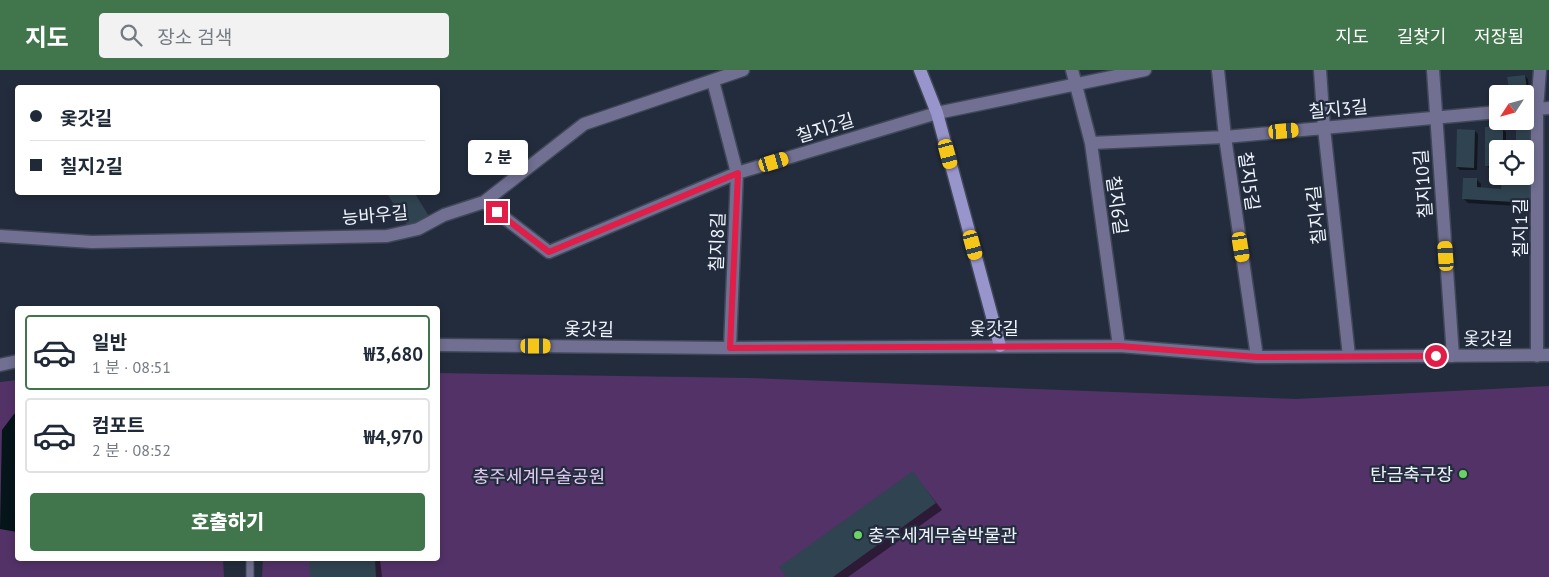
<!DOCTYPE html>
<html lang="ko">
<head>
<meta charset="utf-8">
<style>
	body { margin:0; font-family:"PT Sans","Noto Sans KR",sans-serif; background:#f2f2f3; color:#1f2937; height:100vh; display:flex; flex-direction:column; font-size:19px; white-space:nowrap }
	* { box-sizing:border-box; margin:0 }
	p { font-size:16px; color:#747a83 }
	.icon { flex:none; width:28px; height:28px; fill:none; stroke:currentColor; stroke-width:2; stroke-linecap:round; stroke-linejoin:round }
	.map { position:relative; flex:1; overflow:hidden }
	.side { position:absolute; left:15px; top:236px; width:425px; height:255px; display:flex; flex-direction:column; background:#fff; border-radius:5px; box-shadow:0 2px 8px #0003 }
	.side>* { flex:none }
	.banner { position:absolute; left:15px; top:15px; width:425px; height:110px; border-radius:5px; box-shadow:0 2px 8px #0003; display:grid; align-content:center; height:110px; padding:0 15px; background:#fff }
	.needle { width:32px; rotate:234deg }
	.controls { position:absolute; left:1489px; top:15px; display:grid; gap:10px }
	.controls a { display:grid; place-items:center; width:45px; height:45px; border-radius:5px; background:#fff; box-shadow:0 2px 8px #0003; font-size:25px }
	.end { position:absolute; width:22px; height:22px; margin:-11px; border:6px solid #e11d48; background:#fff; box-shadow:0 0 0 2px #fff }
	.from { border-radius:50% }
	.bubble { position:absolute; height:35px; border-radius:5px; background:#fff; box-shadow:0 2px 8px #0003; font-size:16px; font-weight:800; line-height:35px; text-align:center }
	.car { position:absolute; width:15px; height:30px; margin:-15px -8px; border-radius:6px; box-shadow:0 0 4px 1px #0007; background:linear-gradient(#f5c518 24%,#345 0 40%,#f5c518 0 76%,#345 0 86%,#f5c518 0) }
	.banner b { display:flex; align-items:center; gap:18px; height:48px; font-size:19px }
	.banner b+b { border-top:1px solid #e0e1e3 }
	.banner i { width:12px; height:12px; background:#1f2937 }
	ul { padding:9px 0 0; list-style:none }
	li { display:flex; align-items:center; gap:15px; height:75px; margin:0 10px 8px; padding:0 5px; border:2px solid #e0e1e3; border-radius:5px }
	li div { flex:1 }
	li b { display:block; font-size:19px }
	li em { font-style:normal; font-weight:800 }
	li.current { border-color:#41754b }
	li>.icon { width:45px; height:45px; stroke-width:1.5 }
	.button { display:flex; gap:10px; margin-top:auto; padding:10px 15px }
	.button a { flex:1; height:58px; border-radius:5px; background:#41754b; color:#fff; font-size:20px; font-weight:800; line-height:58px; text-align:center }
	header { display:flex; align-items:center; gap:30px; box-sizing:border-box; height:70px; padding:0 25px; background:#41754b; color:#fff }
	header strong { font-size:24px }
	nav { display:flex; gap:28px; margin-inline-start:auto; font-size:18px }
	.search { width:350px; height:45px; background:#f2f2f3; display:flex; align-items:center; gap:12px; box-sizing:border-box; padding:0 18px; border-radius:5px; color:#747a83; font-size:19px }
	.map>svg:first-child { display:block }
	.green { fill:#533268 }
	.water { fill:#051519 }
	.shadow { fill:#0007 }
	.building { fill:#2f4350 }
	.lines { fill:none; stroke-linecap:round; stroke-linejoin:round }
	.lane-casing { stroke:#404858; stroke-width:9 }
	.street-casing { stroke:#404858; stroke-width:15 }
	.secondary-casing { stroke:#404858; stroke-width:15 }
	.lane { stroke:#717092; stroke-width:7 }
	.street { stroke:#717092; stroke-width:12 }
	.secondary { stroke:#9895cc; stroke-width:12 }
	.route { stroke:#e11d48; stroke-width:6 }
	.poi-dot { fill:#6ad363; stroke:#232c3d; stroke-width:2 }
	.labels { text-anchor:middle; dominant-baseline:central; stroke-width:4.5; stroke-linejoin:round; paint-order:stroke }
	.street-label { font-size:18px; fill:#eff4fd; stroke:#232c3d }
	.poi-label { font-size:18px; fill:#eff4fd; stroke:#232c3d; text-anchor:end }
	.park-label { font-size:18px; fill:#e0caf1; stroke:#232c3d }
</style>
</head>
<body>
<header>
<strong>지도</strong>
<div class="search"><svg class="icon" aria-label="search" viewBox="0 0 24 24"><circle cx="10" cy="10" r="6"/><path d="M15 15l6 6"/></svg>장소 검색</div>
<nav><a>지도</a><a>길찾기</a><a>저장됨</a></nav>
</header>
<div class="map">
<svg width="1549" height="507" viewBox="0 0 1549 507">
	<rect width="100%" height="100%" fill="#232c3d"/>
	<path class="green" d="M438,303l310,5 548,21 253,-13v191h-1287l1,-18h175z
		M17,310l1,179h205l1,18h-224v-195z"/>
	<path class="water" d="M17,343h1l-1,119 -17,-3 2,-99 12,-16z"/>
	<path class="shadow" d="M1525,6l3,3 2,20 -5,1z
		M1503,59l3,3v17h-8v19h-9l-3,-3z
		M1475,61l3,3 -1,36h-17l-3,-3z
		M1477,110l4,4v4l22,2 28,-6 4,23 -67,-4 -5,-5z
		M913,403l29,37 -94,67h-60z
		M310,489h70l2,18h-71z"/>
	<path class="building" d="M1525,5l3,22h-3v-3h-15l-3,-17z
		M1516,55h18v39h-9v-15h-9z
		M1485,57h18v22h-5v17h-13z
		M1457,59l18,1 -1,38 -18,-1z
		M1463,108h14v9l24,2 1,-8 30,2 -1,20 -69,-4z
		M386,122h28l16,26 -23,7z
		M913,401l23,32 -103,74h-47l-7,-10z
		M309,489h66l1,18h-66z"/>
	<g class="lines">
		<defs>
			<path id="lane" d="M250,489v18"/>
			<path id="street" d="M1072,0l19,73 28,203
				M1218,0l7,67 32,220
				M1320,0l4,58 25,228
				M1433,0l20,286
				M713,11l24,92 -7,175
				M1525,40l24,-2
				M1091,73l134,-6 273,-25
				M484,132l65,50 188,-79 200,-60 208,-43
				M0,166l92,6 295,-6 31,-7 26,-14 40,-13 100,-78 159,-54
				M438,275l292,3 389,-2 138,11 292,-2
				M1537,286v-247l3,-39
				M0,295l18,-4"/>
			<path id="secondary" d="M920,0l17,43 63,233"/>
		</defs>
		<use href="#lane" class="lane-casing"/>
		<use href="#street" class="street-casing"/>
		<use href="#secondary" class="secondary-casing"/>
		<use href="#lane" class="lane"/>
		<use href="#street" class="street"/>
		<use href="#secondary" class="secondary"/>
	</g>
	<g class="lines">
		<path class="route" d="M497,142l52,40 189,-79 -8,175 389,-2 138,11 179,-1"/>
	</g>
	<g class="poi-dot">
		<circle cx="1463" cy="404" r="5"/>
		<circle cx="858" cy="465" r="5"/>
	</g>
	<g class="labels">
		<g class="street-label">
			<text transform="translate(1338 39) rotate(-5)">칠지3길</text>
			<text transform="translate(825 58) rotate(-17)">칠지2길</text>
			<text transform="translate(1249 111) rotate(82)">칠지5길</text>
			<text transform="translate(1423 114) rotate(-94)">칠지10길</text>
			<text transform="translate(1117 135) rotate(82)">칠지6길</text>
			<text transform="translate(375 145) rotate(-5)">능바우길</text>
			<text transform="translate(1316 145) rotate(-96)">칠지4길</text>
			<text transform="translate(1520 158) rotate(-90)">칠지1길</text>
			<text transform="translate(717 172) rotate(-88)">칠지8길</text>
			<text x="994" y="258">옻갓길</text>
			<text transform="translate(589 259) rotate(1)">옻갓길</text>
			<text x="1488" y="268">옻갓길</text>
		</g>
		<g class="poi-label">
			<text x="1453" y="404">탄금축구장</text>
			<text x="868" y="465" text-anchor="start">충주세계무술박물관</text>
		</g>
		<g class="park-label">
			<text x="539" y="406">충주세계무술공원</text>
		</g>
	</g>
</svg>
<div class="controls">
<a><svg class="needle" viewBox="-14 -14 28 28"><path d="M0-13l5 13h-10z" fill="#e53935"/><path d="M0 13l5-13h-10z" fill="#747a83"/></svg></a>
<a><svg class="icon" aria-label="locate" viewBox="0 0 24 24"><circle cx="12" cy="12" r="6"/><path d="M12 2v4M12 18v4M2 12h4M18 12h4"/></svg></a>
</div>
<i class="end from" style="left:1436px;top:286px"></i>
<i class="end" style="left:497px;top:142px"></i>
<div class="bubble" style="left:468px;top:70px;width:60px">2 분</div>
<i class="car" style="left:1284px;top:61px;rotate:85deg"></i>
<i class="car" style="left:948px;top:84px;rotate:165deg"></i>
<i class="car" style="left:774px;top:92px;rotate:73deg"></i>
<i class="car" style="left:973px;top:175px;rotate:165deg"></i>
<i class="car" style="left:1241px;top:177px;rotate:171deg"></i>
<i class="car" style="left:1446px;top:186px;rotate:356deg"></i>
<i class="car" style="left:536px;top:276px;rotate:90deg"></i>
<div class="banner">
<b><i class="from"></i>옻갓길</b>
<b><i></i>칠지2길</b>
</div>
<section class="side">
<ul>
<li class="current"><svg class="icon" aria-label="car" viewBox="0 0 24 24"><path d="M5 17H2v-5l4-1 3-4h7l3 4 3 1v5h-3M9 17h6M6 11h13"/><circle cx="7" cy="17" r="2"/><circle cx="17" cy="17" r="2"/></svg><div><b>일반</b><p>1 분 · 08:51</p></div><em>₩3,680</em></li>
<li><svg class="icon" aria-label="car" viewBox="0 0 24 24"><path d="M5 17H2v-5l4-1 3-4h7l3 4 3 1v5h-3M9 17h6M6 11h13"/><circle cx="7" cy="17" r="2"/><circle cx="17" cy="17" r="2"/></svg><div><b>컴포트</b><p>2 분 · 08:52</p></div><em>₩4,970</em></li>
</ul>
<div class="button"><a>호출하기</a></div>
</section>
</div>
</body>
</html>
